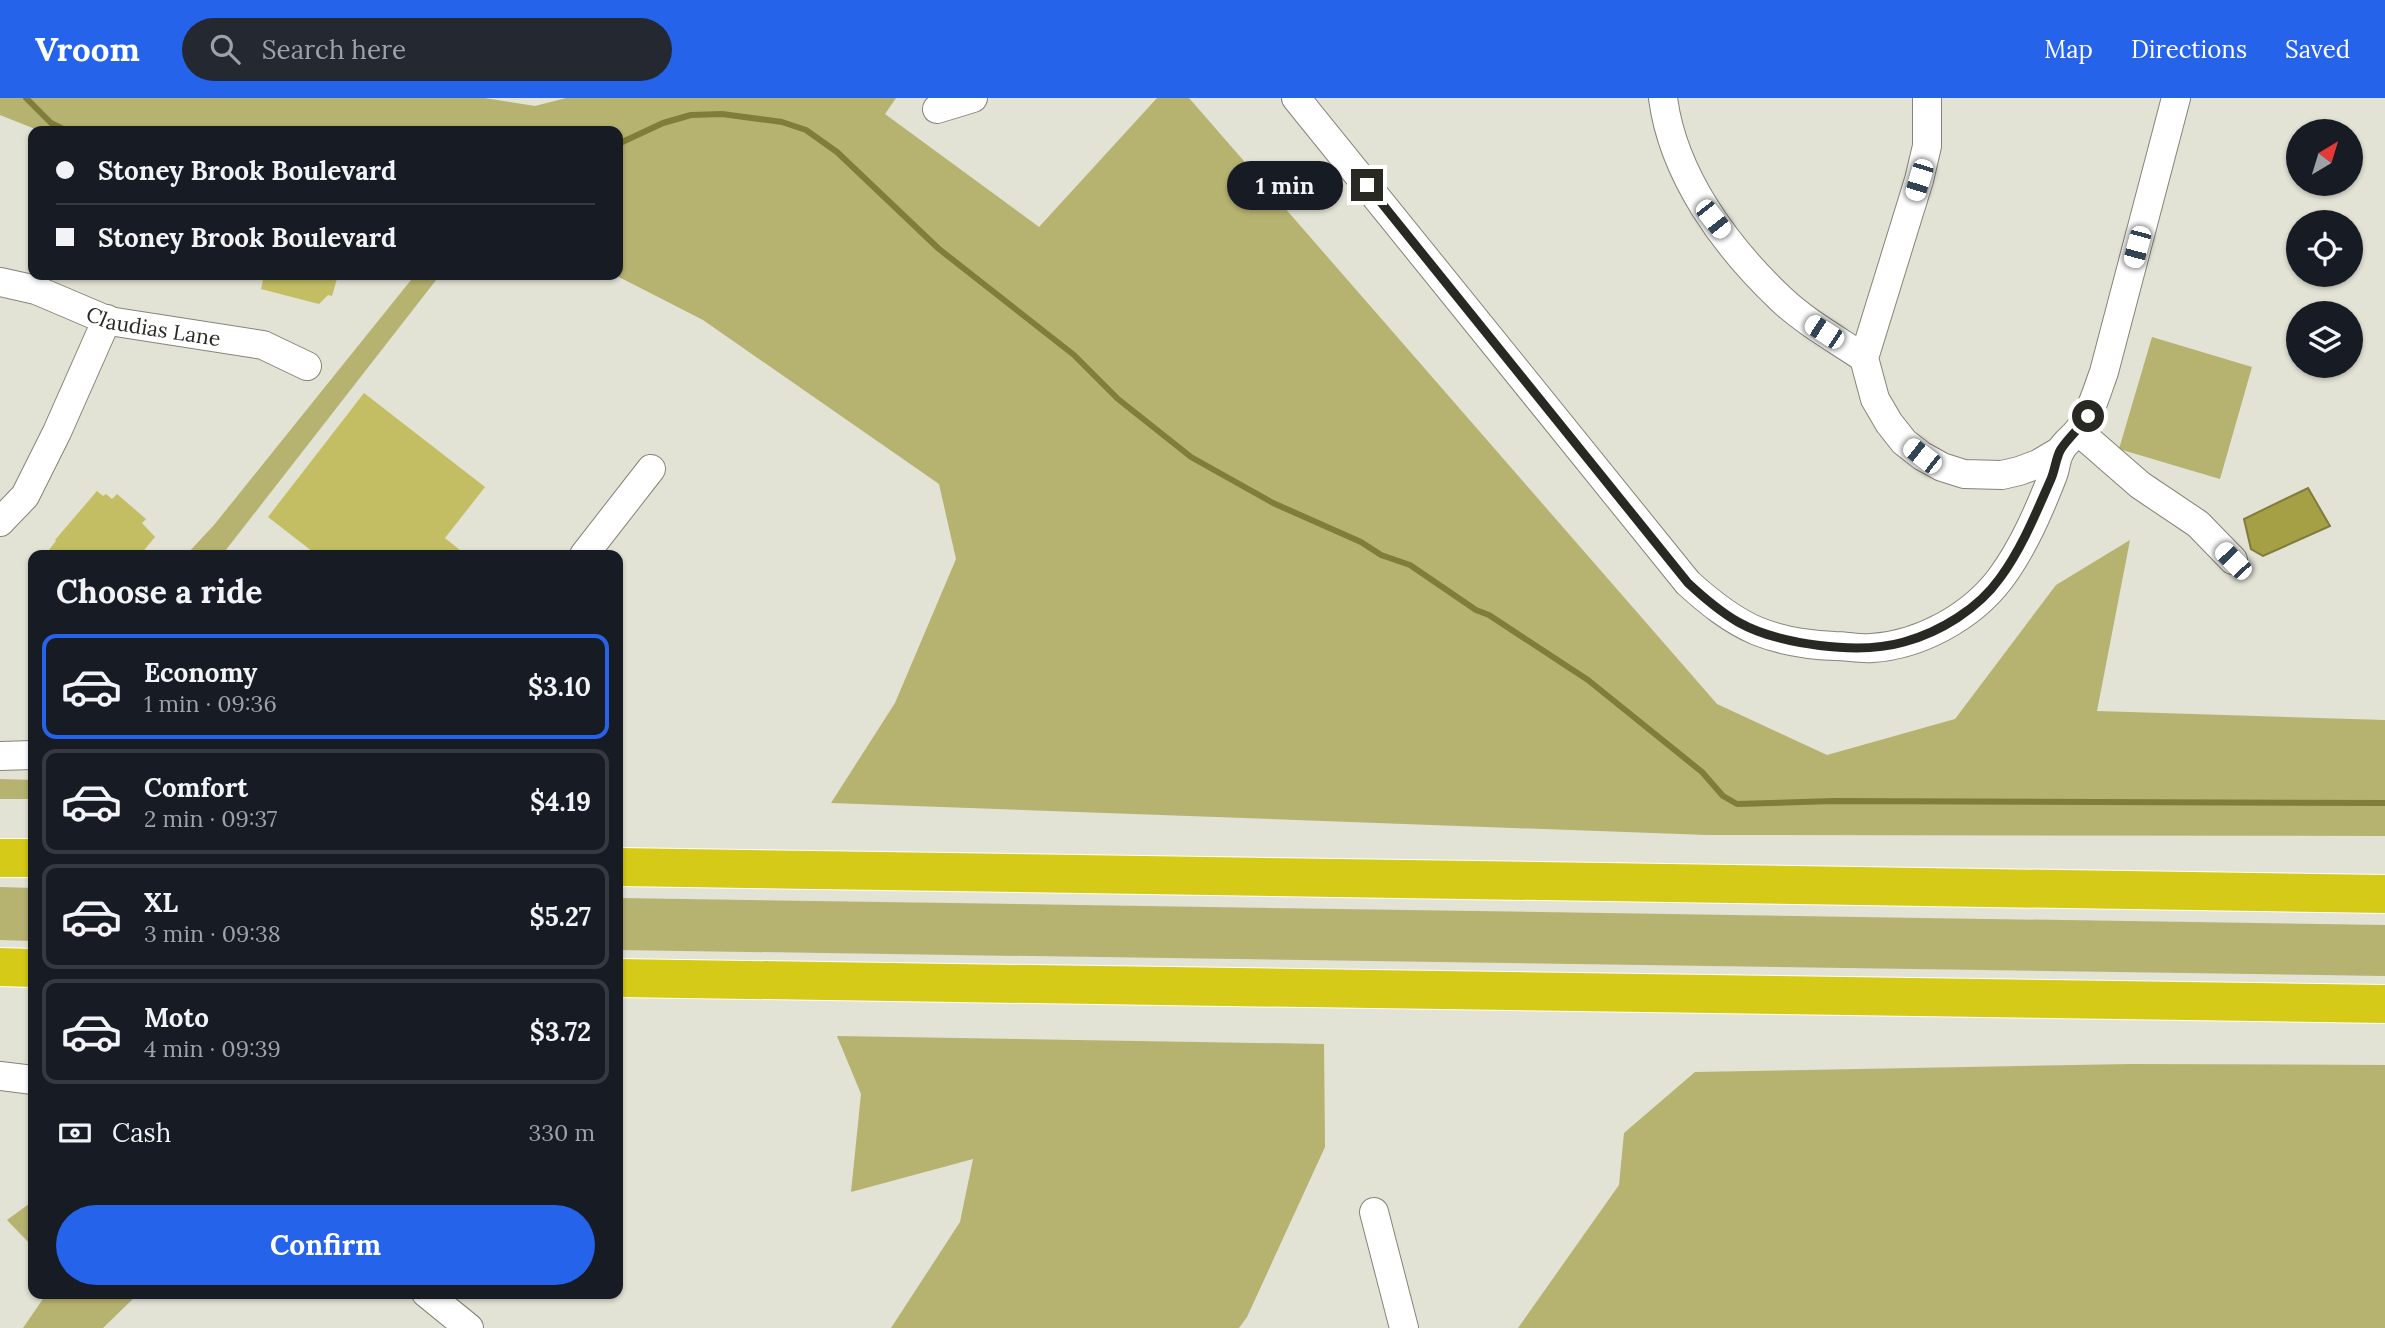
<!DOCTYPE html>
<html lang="en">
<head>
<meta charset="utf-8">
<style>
	body { margin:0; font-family:Lora,serif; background:#242831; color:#f1f3f6; height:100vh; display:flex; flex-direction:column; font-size:26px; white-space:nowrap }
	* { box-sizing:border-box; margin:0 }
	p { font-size:23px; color:#9ea1a6 }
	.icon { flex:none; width:38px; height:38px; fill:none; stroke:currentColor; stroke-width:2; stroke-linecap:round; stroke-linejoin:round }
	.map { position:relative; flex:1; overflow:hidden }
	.panel { position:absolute; left:28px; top:452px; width:595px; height:749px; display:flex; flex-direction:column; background:#171b24; border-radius:14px; box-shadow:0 2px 5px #0004 }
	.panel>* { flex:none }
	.hud { position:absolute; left:28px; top:28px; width:595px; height:154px; border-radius:14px; box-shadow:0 2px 5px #0004; display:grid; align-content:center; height:154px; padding:0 28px; background:#171b24 }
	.needle { width:46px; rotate:38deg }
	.controls { position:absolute; left:2286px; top:21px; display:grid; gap:14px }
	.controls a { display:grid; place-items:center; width:77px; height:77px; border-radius:50%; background:#171b24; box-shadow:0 2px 5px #0004; font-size:35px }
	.end { position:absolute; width:32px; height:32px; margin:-16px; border:9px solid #292924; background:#fff; box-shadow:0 0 0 4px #fff }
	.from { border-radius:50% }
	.bubble { position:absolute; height:49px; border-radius:24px; background:#171b24; box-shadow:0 2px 5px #0004; font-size:23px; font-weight:700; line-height:49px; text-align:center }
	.car { position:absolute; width:21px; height:42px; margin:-21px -10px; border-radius:9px; box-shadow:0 0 5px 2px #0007; background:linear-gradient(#fff 24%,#345 0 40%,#fff 0 76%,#345 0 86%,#fff 0) }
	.hud b { display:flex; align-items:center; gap:24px; height:66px; font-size:26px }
	.hud b+b { border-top:2px solid #363941 }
	.hud i { width:18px; height:18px; background:#f1f3f6 }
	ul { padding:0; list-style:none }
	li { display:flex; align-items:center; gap:21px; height:105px; margin:0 14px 10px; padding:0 14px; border:4px solid #363941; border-radius:14px }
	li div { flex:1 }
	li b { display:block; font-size:26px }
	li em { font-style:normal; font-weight:700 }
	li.selected { border-color:#2563eb }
	li>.icon { width:63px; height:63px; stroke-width:1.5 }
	h2 { padding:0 28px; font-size:32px; line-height:84px }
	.pay { display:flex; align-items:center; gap:18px; height:77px; padding:0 28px; font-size:26px }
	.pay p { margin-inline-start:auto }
	.action { display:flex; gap:14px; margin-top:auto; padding:14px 28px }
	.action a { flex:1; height:80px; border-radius:42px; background:#2563eb; color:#fff; font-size:28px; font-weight:700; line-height:80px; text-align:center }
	header { display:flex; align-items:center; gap:42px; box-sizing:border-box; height:98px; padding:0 35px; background:#2563eb; color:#fff }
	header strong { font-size:33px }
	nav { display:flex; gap:38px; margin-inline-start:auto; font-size:24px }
	.search { width:490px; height:63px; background:#242831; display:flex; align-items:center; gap:18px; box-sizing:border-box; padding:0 24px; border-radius:38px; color:#9ea1a6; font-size:26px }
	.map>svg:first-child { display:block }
	.green { fill:#b6b270 }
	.water { fill:#a59f45; stroke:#807c3b; stroke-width:2 }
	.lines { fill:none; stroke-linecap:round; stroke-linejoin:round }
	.stream { stroke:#807c3b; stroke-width:6 }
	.building { fill:#c3be64 }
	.minor-casing { stroke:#848478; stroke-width:30 }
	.highway-casing { stroke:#fff; stroke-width:40 }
	.minor { stroke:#fff; stroke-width:28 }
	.highway { stroke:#d5ca17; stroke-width:38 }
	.route { stroke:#292924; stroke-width:9 }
	.labels { text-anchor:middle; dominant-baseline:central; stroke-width:5; stroke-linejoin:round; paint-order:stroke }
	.street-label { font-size:21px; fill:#292924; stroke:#f0efe2 }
</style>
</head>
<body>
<header>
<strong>Vroom</strong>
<div class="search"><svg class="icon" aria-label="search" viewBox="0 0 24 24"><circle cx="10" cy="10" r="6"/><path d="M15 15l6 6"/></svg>Search here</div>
<nav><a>Map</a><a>Directions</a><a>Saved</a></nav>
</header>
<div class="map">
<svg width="2385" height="1230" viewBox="0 0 2385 1230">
	<rect width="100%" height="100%" fill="#e2e2d5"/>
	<path class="green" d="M0,0h484l51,8 31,-8h330l-11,16 154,113 118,-129h32l528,606 110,51 128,-36 101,-134 74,-45 -33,171 288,9v116l-678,-1 -876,-32 64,-100 61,-144 -17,-75 -236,-164 -88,-45h3v-144h-578l-40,-16z
		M415,177h25l-218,280h-36l28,-30z
		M2152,239l100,30 -32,112 -101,-30z
		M0,681l33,1v19h-33z
		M0,789l33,1v53l-33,-1z
		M618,800l1767,27v51l-1767,-26z
		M837,938l487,8 1,103 -78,170 -8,11h-348l69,-106 13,-63 -122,33 10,-98z
		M2131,966l254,1v263h-867l101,-143 5,-52 71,-61z
		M33,1103v46l-26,-27z
		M47,1195h92l-36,35h-80z"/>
	<path class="water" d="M2308,390l22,38 -67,30 -12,-7 -7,-30z"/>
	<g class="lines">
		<path class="stream" d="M26,0l25,25 16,8
			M618,46l45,-21 28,-8 31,-1 60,8 24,8 31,22 102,97 135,106 44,44 73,58 82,46 88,39 20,13 29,10 66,45 13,5 99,65 114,92 21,24 14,8 97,-3 551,2"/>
	</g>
	<path class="building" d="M264,177h74l-6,21 -4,-1 -9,9 -58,-15z
		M364,295l121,94 -40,51 21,17h-149l-49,-38z
		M97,393l6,5 3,-2 6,5 5,-5 29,25 -4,4 13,14 -15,18h-95l11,-14 -1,-1z"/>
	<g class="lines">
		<defs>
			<g id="minor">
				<path d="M1296,0l392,485c21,19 43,37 69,48 25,10 52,14 78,15 12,0 25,3 37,2 48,-3 99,-31 128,-69 23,-31 39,-68 53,-104 3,-8 3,-18 8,-25 4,-8 13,-13 18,-20 12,-17 18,-39 25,-58l72,-274"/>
				<path d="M1663,0c10,77 62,148 118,201 24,23 55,40 83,59"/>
				<path d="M1927,0v48l-8,34 -55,178 11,41 14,24 15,19 18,14 20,11 22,7 38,1 17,-4 19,-7 22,-13"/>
				<path d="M937,11l36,-11"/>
				<path id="s1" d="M0,184l36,8 73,31 154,24 44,21"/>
				<path d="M2078,333l62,54 58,39 35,36"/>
				<path d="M0,424l25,-26 32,-64 50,-113"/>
				<path d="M584,457l67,-86"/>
				<path d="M0,658l33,-1"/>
				<path d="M0,978l33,4"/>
				<path d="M1374,1114l30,116"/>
				<path d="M426,1195l43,35"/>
			</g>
			<path id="highway" d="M0,760h33
				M618,769l1767,27
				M0,869l33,1
				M618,880l1767,26"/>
		</defs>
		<use href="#minor" class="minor-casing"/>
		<use href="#highway" class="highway-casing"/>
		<use href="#minor" class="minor"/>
		<use href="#highway" class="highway"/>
	</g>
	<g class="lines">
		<path class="route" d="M1367,87l321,398c15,14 31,28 50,39 41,23 121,33 166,20 36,-10 74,-33 96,-64 22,-30 36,-65 51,-99 4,-9 5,-22 10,-30 8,-12 19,-21 27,-33"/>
	</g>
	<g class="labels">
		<g class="street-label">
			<text stroke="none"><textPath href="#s1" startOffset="161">Claudias Lane</textPath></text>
		</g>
	</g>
</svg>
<div class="controls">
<a><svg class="needle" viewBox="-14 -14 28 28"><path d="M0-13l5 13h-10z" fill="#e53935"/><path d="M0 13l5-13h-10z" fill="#9ea1a6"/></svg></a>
<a><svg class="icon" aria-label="locate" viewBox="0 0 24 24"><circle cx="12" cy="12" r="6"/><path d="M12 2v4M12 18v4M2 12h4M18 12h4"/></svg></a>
<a><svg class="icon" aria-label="layers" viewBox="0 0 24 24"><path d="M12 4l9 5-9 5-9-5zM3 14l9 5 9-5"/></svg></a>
</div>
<i class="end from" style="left:2088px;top:318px"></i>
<i class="end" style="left:1367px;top:87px"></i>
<div class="bubble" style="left:1227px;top:63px;width:116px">1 min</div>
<i class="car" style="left:1919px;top:82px;rotate:197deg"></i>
<i class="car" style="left:1713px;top:121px;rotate:142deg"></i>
<i class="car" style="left:2137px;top:149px;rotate:195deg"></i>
<i class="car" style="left:1824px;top:234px;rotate:303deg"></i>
<i class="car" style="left:1922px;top:358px;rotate:308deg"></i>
<i class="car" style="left:2233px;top:463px;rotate:316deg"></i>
<div class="hud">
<b><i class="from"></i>Stoney Brook Boulevard</b>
<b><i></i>Stoney Brook Boulevard</b>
</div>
<section class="panel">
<h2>Choose a ride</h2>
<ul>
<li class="selected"><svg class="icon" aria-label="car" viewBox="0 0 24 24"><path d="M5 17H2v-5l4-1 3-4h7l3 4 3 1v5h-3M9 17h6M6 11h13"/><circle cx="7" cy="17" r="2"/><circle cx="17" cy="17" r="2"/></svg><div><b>Economy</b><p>1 min · 09:36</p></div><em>$3.10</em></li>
<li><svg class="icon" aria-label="car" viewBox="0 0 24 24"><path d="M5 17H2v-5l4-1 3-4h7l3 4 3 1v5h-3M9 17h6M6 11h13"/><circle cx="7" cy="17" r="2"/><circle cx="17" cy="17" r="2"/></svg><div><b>Comfort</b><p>2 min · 09:37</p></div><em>$4.19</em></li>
<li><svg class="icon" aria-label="car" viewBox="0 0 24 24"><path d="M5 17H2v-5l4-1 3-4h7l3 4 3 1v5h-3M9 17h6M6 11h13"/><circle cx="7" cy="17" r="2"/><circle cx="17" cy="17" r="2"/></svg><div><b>XL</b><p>3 min · 09:38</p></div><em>$5.27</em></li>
<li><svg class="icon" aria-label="car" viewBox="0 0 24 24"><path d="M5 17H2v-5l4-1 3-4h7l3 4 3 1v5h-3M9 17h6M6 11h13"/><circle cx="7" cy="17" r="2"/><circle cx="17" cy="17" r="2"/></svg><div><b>Moto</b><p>4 min · 09:39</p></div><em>$3.72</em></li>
</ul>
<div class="pay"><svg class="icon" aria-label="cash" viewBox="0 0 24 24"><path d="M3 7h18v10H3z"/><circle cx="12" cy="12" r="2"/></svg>Cash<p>330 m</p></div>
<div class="action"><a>Confirm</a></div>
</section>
</div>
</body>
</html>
